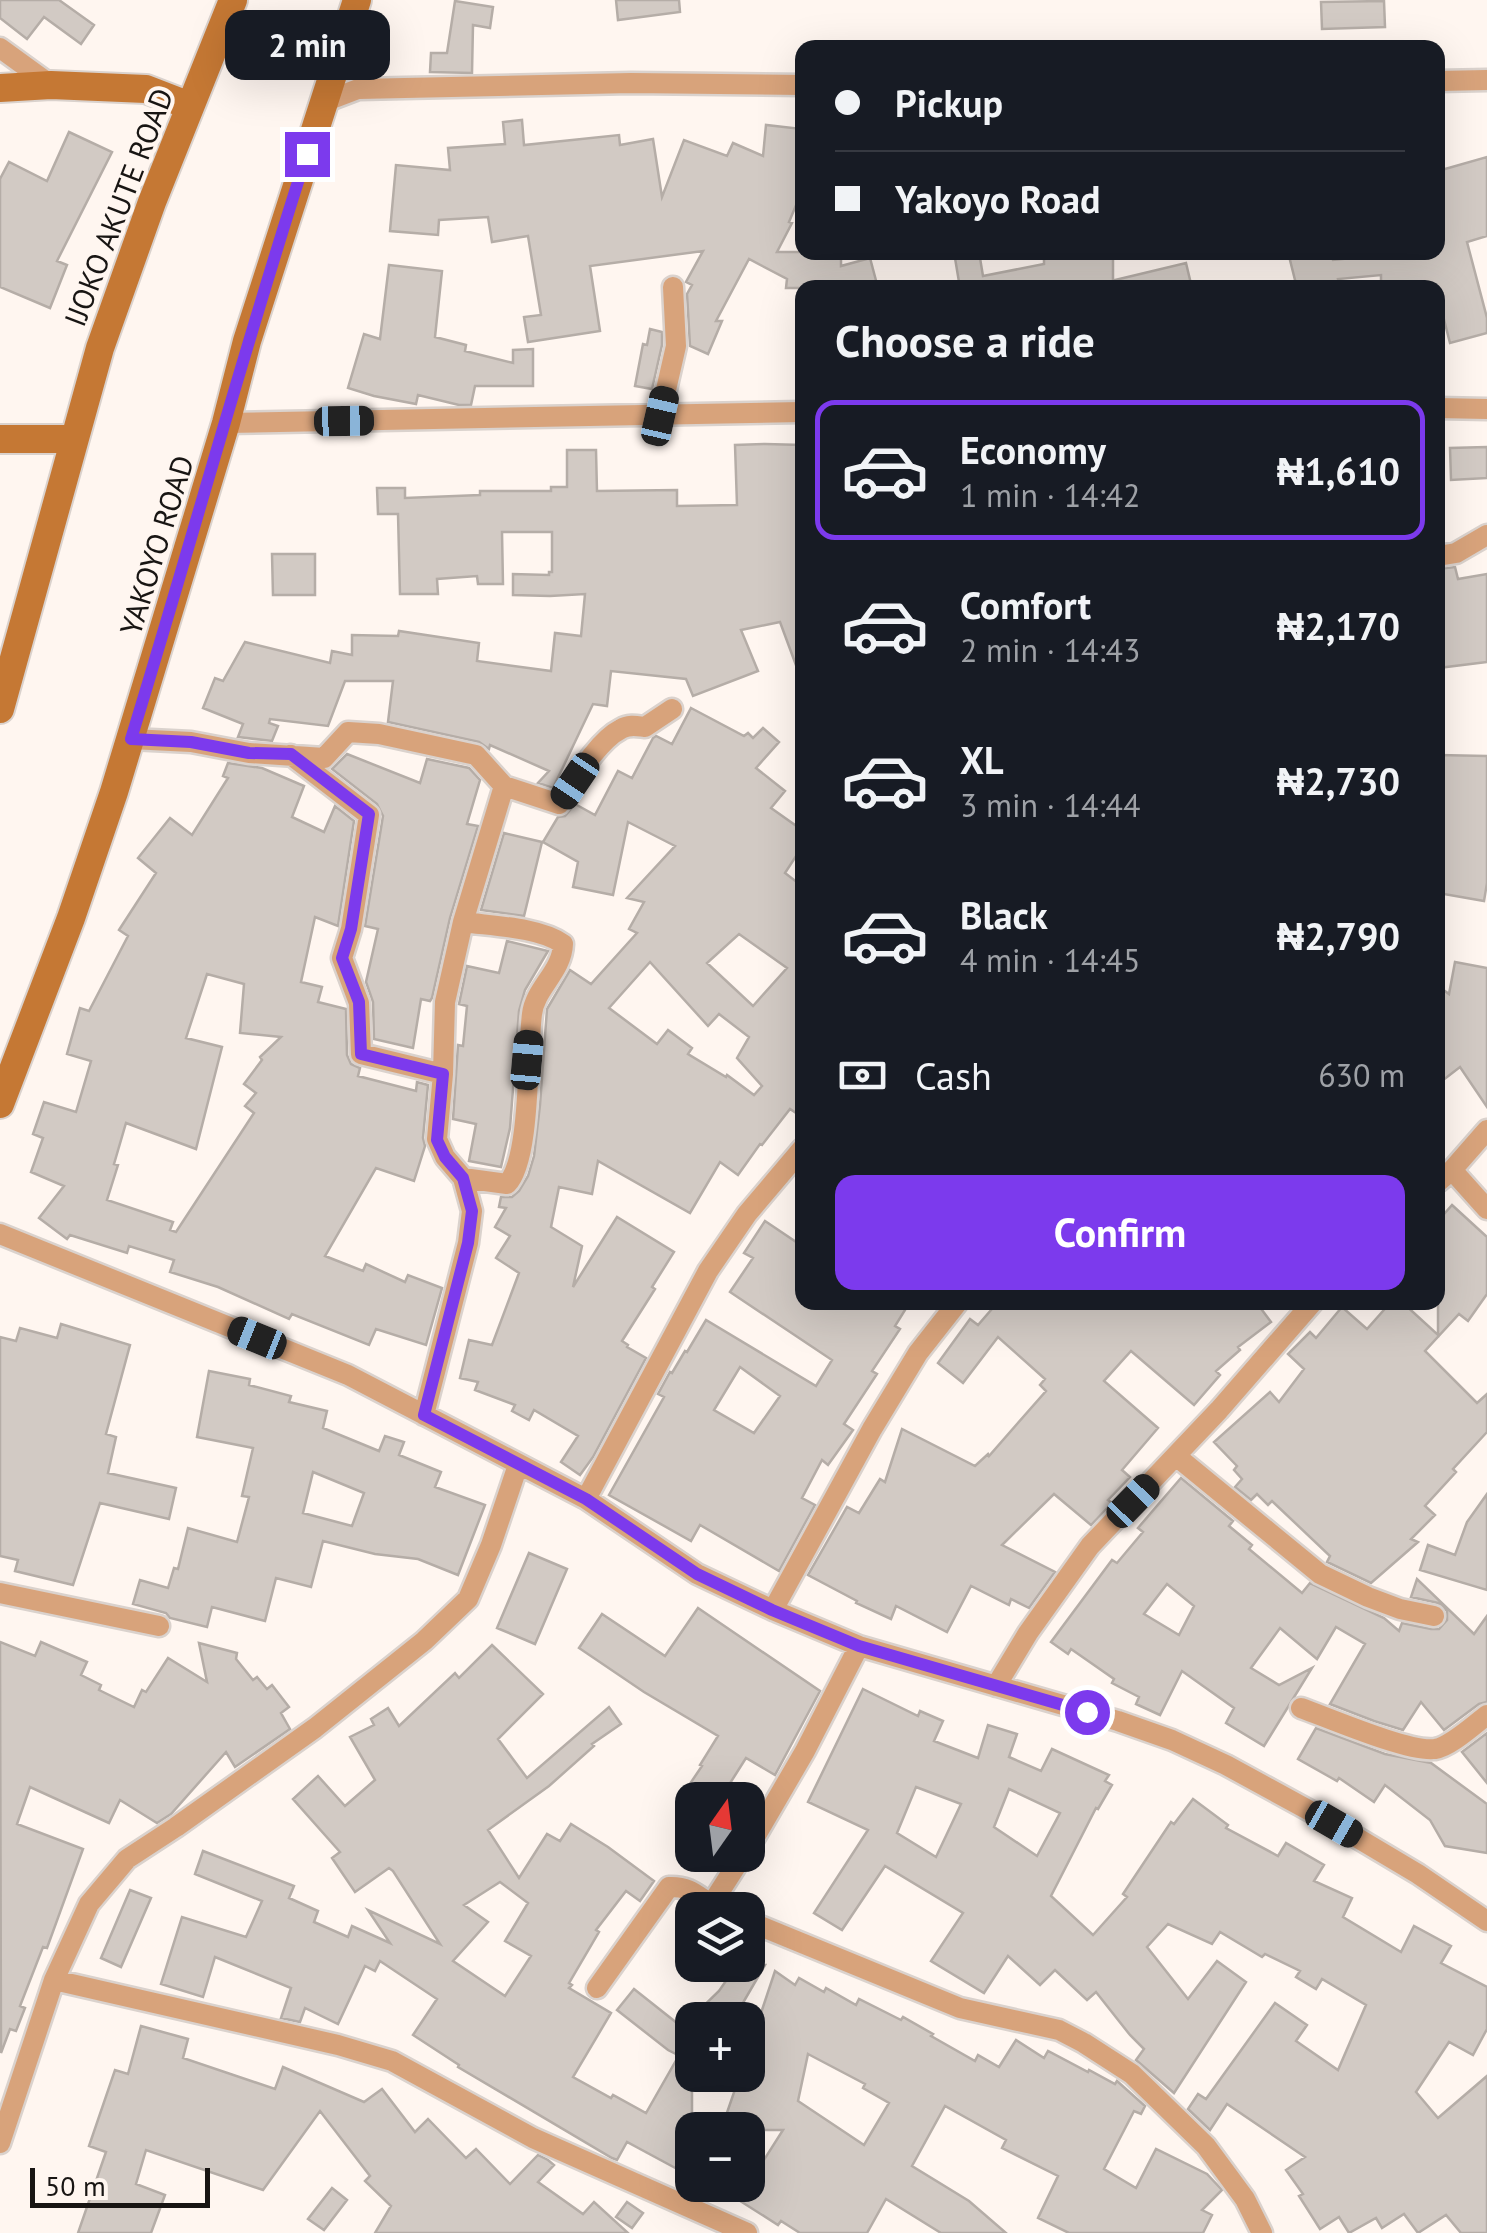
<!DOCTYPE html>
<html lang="en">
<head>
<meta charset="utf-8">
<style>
	body { margin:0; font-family:"PT Sans",sans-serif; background:#242831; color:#f1f3f6; height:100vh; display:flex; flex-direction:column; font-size:38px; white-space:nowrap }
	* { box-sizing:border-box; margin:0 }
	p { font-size:32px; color:#9ea1a6 }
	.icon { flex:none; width:55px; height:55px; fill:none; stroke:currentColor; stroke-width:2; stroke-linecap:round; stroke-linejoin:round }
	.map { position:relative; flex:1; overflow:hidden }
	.drawer { position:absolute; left:795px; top:280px; width:650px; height:1030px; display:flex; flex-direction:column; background:#171b24; border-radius:20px; box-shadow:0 10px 40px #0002 }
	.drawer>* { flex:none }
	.top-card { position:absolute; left:795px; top:40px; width:650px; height:220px; border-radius:20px; box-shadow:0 10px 40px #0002; display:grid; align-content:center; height:220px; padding:0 40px; background:#171b24 }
	.needle { width:65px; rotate:14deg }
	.buttons { position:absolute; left:675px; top:1782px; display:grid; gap:20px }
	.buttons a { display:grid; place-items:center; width:90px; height:90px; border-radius:20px; background:#171b24; box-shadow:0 10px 40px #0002; font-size:50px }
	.scale { position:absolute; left:30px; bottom:25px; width:180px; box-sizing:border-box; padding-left:10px; border:5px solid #181513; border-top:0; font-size:28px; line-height:35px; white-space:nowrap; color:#181513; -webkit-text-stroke:8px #fff6f0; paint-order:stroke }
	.end { position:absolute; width:45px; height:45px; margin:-22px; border:12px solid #7c3aed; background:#fff; box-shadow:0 0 0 5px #fff }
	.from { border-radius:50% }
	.bubble { position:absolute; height:70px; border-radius:20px; background:#171b24; box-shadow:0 10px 40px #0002; font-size:32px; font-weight:600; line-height:70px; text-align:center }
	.car { position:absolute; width:30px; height:60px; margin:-30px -15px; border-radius:12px; box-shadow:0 0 8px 2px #0007; background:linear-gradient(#222 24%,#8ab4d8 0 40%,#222 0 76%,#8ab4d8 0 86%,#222 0) }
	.top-card b { display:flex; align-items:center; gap:35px; height:95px; font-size:38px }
	.top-card b+b { border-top:2px solid #363941 }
	.top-card i { width:25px; height:25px; background:#f1f3f6 }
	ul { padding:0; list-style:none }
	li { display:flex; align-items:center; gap:30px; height:140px; margin:0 20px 15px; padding:0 20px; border:5px solid transparent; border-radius:20px }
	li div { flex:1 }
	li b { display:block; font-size:38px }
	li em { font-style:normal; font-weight:600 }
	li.selected { border-color:#7c3aed }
	li>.icon { width:90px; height:90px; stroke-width:1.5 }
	h2 { padding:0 40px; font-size:45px; line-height:120px }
	.pay { display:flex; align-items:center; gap:25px; height:110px; padding:0 40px; font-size:38px }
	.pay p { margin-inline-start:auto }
	.button { display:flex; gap:20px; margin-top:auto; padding:20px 40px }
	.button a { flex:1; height:115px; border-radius:20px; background:#7c3aed; color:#fff; font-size:40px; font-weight:600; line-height:115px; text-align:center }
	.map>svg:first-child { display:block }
	.building { fill:#d2cac4; stroke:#b5ada7; stroke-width:2.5; fill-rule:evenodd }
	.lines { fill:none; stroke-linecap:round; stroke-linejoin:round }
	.street-casing { stroke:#dad2cd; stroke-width:25 }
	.secondary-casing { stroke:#dad2cd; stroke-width:32 }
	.street { stroke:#d8a37b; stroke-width:20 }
	.secondary { stroke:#c57834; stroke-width:28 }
	.route { stroke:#7c3aed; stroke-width:12 }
	.labels { text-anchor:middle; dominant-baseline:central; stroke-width:8; stroke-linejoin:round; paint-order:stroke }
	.street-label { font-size:30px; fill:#181513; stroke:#fff6f0 }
</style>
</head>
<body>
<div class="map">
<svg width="1487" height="2233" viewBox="0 0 1487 2233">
	<rect width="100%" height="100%" fill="#fff6f0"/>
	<path class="building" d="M0,0h59l35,25 -13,19 -37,-27 -17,22 -27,-21z
		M616,0h63l1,12 -62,8z
		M455,1l38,6 -3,21 -17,-3 -1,48 -42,-1 1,-19h16z
		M1384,1l1,26 -63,2 -1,-27z
		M522,120l2,25 95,-10 1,10 33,-6 9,58 22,-57 43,16 6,-13 30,13 3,-31 36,4v62l-13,31 3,1 -15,29h64v14l29,-8 8,30h-92l1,-9 -38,-20 -33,62h6l-14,33 -18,-8 -3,-52 5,-9 -6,-3 17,-31 -113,15 10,65 -72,11 -4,-25 17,-2 -13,-79 -36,6 -4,-25 -49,3 -1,15 -48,-4 6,-66 54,5 -2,-22 57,-4 -2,-22z
		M69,132l43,20 -55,109 10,4 -17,43 -50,-21v-108l9,-17 38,19z
		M1487,157v79l-20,6 20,76v15l-37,10 -12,-47v-8h-57v-13l-43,4 2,9h-43l-9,-36h43l2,8 80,-8h25v-81z
		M954,252h25l4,24 61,-12v-12h69v36h-153z
		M1186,263l6,25h-77v-8z
		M389,265l53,6 -7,66 31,8 -1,6 48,12v-13l20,-1v37h-58l-4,19h-12l-41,-10 -2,9 -42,-8 -26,-8 16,-54 16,5z
		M650,329l12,3v13l-10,44 -17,-3 8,-42 4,1z
		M765,444l37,1v231h-2l-20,-54 -39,8 17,41 -65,25 -7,-17 -75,-8 -4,35 -14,-2 -40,84 -15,-5 11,-12 -59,-26 -1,4 -10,-7 -91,-20 5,-41h-48l-17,45 -58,-7 -1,4 9,3 -6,15 -34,-4 5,-13 -40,-16 12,-30 8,3 22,-39 85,21 2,-12 20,4v-20l46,1 1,-5 80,12 -2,18 74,10 4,-38 26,3 4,-42 -35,2 -37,-1v-21l36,1v-3h3v-40h-50l1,52h-25l-1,-8 -40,3 1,15h-38l-2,-80h-20l-1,-26h28v10l75,-3v-4h71v-4h16v-37h29l1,41 80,-1v16l60,-1 -2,-60z
		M1487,447v31l-36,2 -1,-32z
		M272,554h43v41h-42z
		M1455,567l3,12 29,-5v88l-49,6v-99z
		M691,708l53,28 4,-3 5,5 10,-10 16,14 -23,26 29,23 -14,17 31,22v17l-17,26 17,13v231l-12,-8 -28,36 -2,-1 -22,31 -18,-13 -30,51 -92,-52 -6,33 -33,-7 -8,40 31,19 -9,41 44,-70 57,35 -22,35 3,2 -33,52 6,4 -1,2 19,11 -53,99 -13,18 -19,-13 17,-26 -44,-26 -5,10 -17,-9 3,-6 -40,-15 3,-8 -18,-4 9,-38 23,5 27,-72 -23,-15 14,-22 -15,-9 11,-19 -7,-1 2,-10h11l7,-6 9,-15 6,-20 6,-51 7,-96 23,-39 21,14 46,-51 -8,-4 15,-27 -17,-4 48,-52 -47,-24 -15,73 -40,-8 5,-25 -35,-20 15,-25 7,-1 10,-12 20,11 23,-44 14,7 21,-40 3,-2 16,8zM739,934l48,34 -34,38 -46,-43zM650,962l58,64 11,-12 30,23 -12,21 25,28 -8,9 -27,-20 -1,2 -38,-23 4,-6 -24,-18 -11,14 -48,-36z
		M347,754l73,29 7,-24 42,9 11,12 -13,44 11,2 -28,92 -18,80 -2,3 -9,-2 -8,49 -39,-9 -1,-37 -7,-20 12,-53 -13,-3 18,-110 -6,-12 -45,-35z
		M1438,755l49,1v127l-3,18 -46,-8z
		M228,763l34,5 42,18 -12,31 32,15 11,-26 19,15 -16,105 -23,-9 -14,65 21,5 -4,15 28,7 1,46 4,9 9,4 -2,8 58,15 1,-9 11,3 -5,53 2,8 -11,35 -38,-13 -51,88 38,15 3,-7 39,18 3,-7 34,13 -16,57 -50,-16 -7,16 -77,-31 -3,5 -71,-32 -48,-15 4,-12 -45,-14 -2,7 -57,-18 -3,4 -28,-21 25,-32 -33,-14 12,-34 -10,-4 11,-32 32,10 15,-51 -24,-7 13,-46 9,3 39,-75 -9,-6 37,-57 -18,-15 32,-40 22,17 36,-57 -5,-2zM207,974l37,10 -4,49 41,4 -21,20 2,3 -18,24 12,9 -11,13 9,7 -78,119 -6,-2 3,-8 -66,-22 11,-35 -4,-1 12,-41 70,26 26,-102 -36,-9z
		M504,833l38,9 -18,74 -43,-6z
		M507,941l41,10 -23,39 -6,21 -9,117 -9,39 -32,-6 7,-37 -23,-5 5,-74 5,1 4,-40 -8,-2 8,-38 32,7z
		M1455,962l32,6v139l-27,-40 -22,17v-98l11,8z
		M1452,1205l35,32v57l-19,27 -9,-7 -34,37 52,52 10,-9v38l-34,37 3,3 -31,34 10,9 -24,24 7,3 -47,41 -44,-21 3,-6 -58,-55 -4,4 -11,-11 -6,6 -16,-13 7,-8 -8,-9 3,-4 -23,-24 56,-50 9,10 25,-33 -16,-15 22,-22 6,6 26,-31 25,22 24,-27h11l36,33v-114z
		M765,1221l37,25v56h108l-15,24 5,3 -28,42 5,3 -33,50 9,6 -25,35 -6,-5 -20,38 13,7 -36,66 -79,-46 -9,16 -82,-46 55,-98 -6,-3 12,-22 2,1 13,-22 2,1 19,-32 110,66 16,-26 -102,-68 23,-34 -9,-5zM740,1367l40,29 -26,37 -40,-23z
		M998,1302h258l15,20 -33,25 2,3 -24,21 4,4 -26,30 -63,-54 -27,30 54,47 -36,42 8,7 -22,23 4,3 -21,22 -37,-31 -52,51 53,27 -26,36 -18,-9 -2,6 -38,-19 -24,46 -51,-26 -5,13 -35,-16 1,-2 -49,-26 39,-68 12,6 21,-34 5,3 17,-53 73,37 13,-12 1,2 57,-65 -6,-6 5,-6 -47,-42 -35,46 -25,-20 32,-44 8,6z
		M61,1324l69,21 -24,89 10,3 -8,36 68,15 -7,31 -69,-16 -27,82 -58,-14 3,-11 -18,-4v-219l16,4 4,-13 37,10z
		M209,1371l41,8 -1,6 42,11 -2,6 38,9 -4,17 56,23 6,-15 19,6 -5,13 42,17 -6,15 50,18 -27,70 -40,-16 -43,-5 -52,-13 -12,46 -35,-9 -11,43 -53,-14 -5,20 -37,-9 -4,-5 -33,-9 7,-24 28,8 6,-20 4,1 10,-41 49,14 12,-45 -7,-1 11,-48 -56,-11zM313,1472l51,21 -12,33 -49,-13z
		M1181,1478l52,43 -4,5 23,19 -3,4 53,44 8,-10 74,35 15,13 3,-8 29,6h8l8,-9v-9l-9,-8 -27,-6 6,-18 57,55 13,-18v86l-8,2 -35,26 -23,-28 -18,28 -29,-9 -44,-17 35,-60 -29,-17 -19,32 -37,-31 -29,40 28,17 33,-17 -48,78 -38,-23 8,-15 -52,-37 -22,44 -24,-11 3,-7 -27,-14 2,-4 -43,-30 -3,5 -17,-12 61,-82 5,3 26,-31 -5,-4zM1167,1584l27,22 -15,29 -35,-21z
		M1487,1494v96l-67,-20 8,-25 27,10 12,-33z
		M529,1553l38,16 -32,75 -38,-16z
		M698,1608l122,83 -45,84 -29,-17 -19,30 18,12h-66l23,-34 -2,-1 18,-29 -74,-44 -65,-44 23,-34 63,42z
		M0,1642l35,14 6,-14 46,20 -6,13 20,10 -2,5 35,17 8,-17 4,2 22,-34 39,24 -8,-39 38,10 -1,6 17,21 4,-3 10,12 5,-4 17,22 -8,6 9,16 -55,38 -9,-15 -55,62 -14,9 -37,-23 -11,23 -79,-36 -13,37 66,25 -36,99 -4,-1 -23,59 5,2 -9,23 -6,-2 -9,24z
		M492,1645l51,49 -45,45 29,39 82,-71 12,17 -29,20 2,2 -45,40 -61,44 31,48 28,-44 13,7 11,-17 37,23 46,34 -14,20 -14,-10 -30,39 3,2 -30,51 3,2 -3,3 42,25 -38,64 38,21 2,-3 33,18 32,-56 14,9v9h9l-9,15v87l-65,-35 -10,18 -5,-2 -154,-91 1,-2 -46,-30 24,-36 -57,-38 -5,10 -10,-5 -27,58 -33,-16 -5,14 -19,-4 10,-30 -76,-31 -12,40 -42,-13 21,-67 64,20 16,-36 -67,-27 8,-23 91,35 -5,12 29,13 -4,11 34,15 4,-11 38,17 -22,-33 72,34 -47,-73 -4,-3 -34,24 -23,-34 8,-6 -47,-53 25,-23 27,30 30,-26 -25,-43 24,-12 -3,-6 17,-11 11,18 56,-53 4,5zM500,1882l28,21 -23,38 26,15 -26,40 -52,-35 35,-39 -24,-17z
		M863,1689l55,27 2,-5 23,10 -9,20 44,17 10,-33 29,9 -8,23 32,14 11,-22 57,26 -4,6 7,4 -14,24 -2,-1 -45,88 42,39 34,-38 -4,-3 48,-72 3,2 19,-25 35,26 -2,3 52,28 8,-13 38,22 -10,16 38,17 -9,19 58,35 13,-26 37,20 -10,17 46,24v42l-14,26 -24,-13 -33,50 22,26 49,-42v157h-26l-15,-18 -28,18 -14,-19 -22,14 -6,-10 -27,15 -10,-16 -19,12 -21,-33 4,-2 -17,-24 19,-13 -78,-53 -17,26 -22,-21 10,-15 8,5 69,-96 32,22 -11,16 42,29 28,-65 -44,-26 -6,10 -20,-12 4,-6 -35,-17 -3,3 -42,-25 -8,12 -44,-20 -21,23 41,52 29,-38 29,21 -72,111 -38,-33 8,-11 -14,-14 -34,-43 -9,8 -32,-30 -15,15 -32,-29 -24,37 -53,-32 32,-48 -78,-47 -43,64 -28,-17 54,-83 -60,-28zM916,1787l45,17 -25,53 -39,-24zM1009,1789l51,24 -23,43 -43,-29z
		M1316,1728l69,26 46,9 56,41v49l-42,-7 -15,-26 -45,-35 -11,17 -35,-24 -2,3 -39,-22z
		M1487,1733v50l-25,-31z
		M130,1890l21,8 -30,69 -20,-9z
		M737,1965h28l-32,55h-41v21l-8,17 -16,-8 -51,-40 17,-21 48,38 37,-36z
		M775,1971l20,14 4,-7 25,14 2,-4 30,17 3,-6 42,21 2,-3 30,17 -2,2 44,25 3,-6 21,12 17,-27 28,18 4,-7 40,21 1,-2 26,14 2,-3 28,25 -4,8 -7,-3 -30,58 32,19 20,-39 51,25 15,16 -20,20 10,5 -9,18h-134l-31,-15 20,-42 -56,-28 4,-8 -61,-34 -33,60 57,35 37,32h-65l-55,-34 -19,34h-67l-19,-12 -3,4 -63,-40h33l35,-55h-62l19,-55h8v-23zM808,2054l57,30 -2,4 26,15 -25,42 -66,-44z
		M141,2026l47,13 -5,19 92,31 8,-22 81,35 18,-13 33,43 13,-13 38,39 10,-9 34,35 28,-29 10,5 6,5 -16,17 45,32 11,-12 34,31h-253l16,-27 -26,-25 5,-5 -50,-65 -57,79 -117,-40 -10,34 29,11 -14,38h-73l28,-81 -17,-6 26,-76 13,4z
		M332,2188l15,12 -23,30 -16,-11z
		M627,2202l16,11 -11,15 -16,-11z"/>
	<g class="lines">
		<defs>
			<path id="street" d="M0,48l51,37
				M1438,81l49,-1
				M324,102l34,-13 273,-6 171,2
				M1438,408l49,1
				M660,416l16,-70 -3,-59
				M226,423l576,-11
				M1438,556l18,-3 31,-18
				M131,739l60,3 58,11 75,5 24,-26 31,2 97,21 28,31 55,18c15,-22 38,-63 62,-75 8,-5 16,-3 24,-2l27,-18
				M291,755l78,60 -18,114 -9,29 17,45 2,51 82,20
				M463,922c28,4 77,5 100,22 -1,28 -28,44 -31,70 -5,37 -1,146 -25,170l-44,-6
				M1452,1170l35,39
				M1438,1182l14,-12 35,-40
				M0,1234l348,141 238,124 111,75 76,36 86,36 259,75 54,19 54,25 108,59 84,50 69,47
				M424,1415l44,-172 4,-32 -9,-33 -18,-21 -8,-18 6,-65 2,-72 18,-80 41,-136
				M1176,1456l144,118 48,23 32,12 34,7
				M586,1499l122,-228 39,-57 55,-65
				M0,1593l159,33
				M773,1610l99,-181 46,-76 40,-51
				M996,1686l32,-53 62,-87 129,-136 94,-108
				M1301,1708c28,10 109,45 134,41 15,-2 40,-25 52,-34
				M748,1849l57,-98 54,-105
				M711,1905l32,-50
				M748,1921l212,87 99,22 25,13 48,31 74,72 39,53 17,34
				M54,1980l284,65 54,16 141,77 214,95
				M597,1988l72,-101c26,-1 31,14 53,23
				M0,2143l54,-163 35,-76 38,-45 49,-32 139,-99 109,-87 44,-42 23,-54 27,-80"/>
			<path id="secondary" d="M0,88l51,-3 95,4 44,17
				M0,439h73
				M0,709l100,-361 52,-146 81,-202
				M0,1104l71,-186 43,-126 112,-369 21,-82 110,-341"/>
		</defs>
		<use href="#street" class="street-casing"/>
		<use href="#secondary" class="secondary-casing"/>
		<use href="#street" class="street"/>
		<use href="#secondary" class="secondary"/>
	</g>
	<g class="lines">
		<path class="route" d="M307,154c-63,194 -116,390 -176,585l60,3 58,11 42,1 78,60 -18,115 -9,29 17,44 2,52 82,20 -6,66 8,17 18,21 9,33 -4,32 -44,172 162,84 111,75 75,36 87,36 228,66"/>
	</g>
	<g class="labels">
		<g class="street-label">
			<text transform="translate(118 207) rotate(-69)">IJOKO AKUTE ROAD</text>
			<text transform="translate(156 545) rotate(-73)">YAKOYO ROAD</text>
		</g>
	</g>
</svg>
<div class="buttons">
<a><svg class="needle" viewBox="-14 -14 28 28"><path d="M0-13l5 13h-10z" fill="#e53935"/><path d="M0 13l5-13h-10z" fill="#9ea1a6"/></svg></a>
<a><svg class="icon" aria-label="layers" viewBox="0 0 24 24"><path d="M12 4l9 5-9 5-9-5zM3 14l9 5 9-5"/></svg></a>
<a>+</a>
<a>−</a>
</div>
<div class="scale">50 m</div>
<i class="end from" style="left:1087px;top:1712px"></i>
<i class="end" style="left:307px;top:154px"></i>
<div class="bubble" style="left:225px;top:10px;width:165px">2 min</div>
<i class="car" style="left:660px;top:416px;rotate:13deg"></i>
<i class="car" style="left:344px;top:421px;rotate:89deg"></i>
<i class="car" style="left:575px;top:781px;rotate:214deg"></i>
<i class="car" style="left:527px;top:1060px;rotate:5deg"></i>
<i class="car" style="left:257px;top:1338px;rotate:292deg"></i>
<i class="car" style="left:1133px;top:1501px;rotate:44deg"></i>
<i class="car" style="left:1334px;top:1824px;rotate:120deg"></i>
<div class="top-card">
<b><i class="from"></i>Pickup</b>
<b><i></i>Yakoyo Road</b>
</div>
<section class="drawer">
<h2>Choose a ride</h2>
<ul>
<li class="selected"><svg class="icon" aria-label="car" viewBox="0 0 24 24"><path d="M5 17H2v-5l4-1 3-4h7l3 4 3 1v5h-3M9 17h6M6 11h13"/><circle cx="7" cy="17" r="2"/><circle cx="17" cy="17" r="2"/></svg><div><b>Economy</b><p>1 min · 14:42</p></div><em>₦1,610</em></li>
<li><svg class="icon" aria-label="car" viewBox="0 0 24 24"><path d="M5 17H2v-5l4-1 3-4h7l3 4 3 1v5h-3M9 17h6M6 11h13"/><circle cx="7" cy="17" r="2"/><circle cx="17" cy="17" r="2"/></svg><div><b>Comfort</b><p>2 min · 14:43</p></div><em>₦2,170</em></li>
<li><svg class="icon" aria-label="car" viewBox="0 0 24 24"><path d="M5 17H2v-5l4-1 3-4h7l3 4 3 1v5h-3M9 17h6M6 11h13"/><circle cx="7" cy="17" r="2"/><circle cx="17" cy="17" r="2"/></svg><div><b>XL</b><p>3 min · 14:44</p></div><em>₦2,730</em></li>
<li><svg class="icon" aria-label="car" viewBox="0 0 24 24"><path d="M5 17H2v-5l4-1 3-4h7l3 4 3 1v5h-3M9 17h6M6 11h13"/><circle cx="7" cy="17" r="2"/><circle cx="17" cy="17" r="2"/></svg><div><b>Black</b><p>4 min · 14:45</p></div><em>₦2,790</em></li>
</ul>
<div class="pay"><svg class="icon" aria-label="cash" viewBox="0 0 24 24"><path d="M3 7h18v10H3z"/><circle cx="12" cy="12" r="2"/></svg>Cash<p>630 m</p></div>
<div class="button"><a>Confirm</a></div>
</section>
</div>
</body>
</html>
